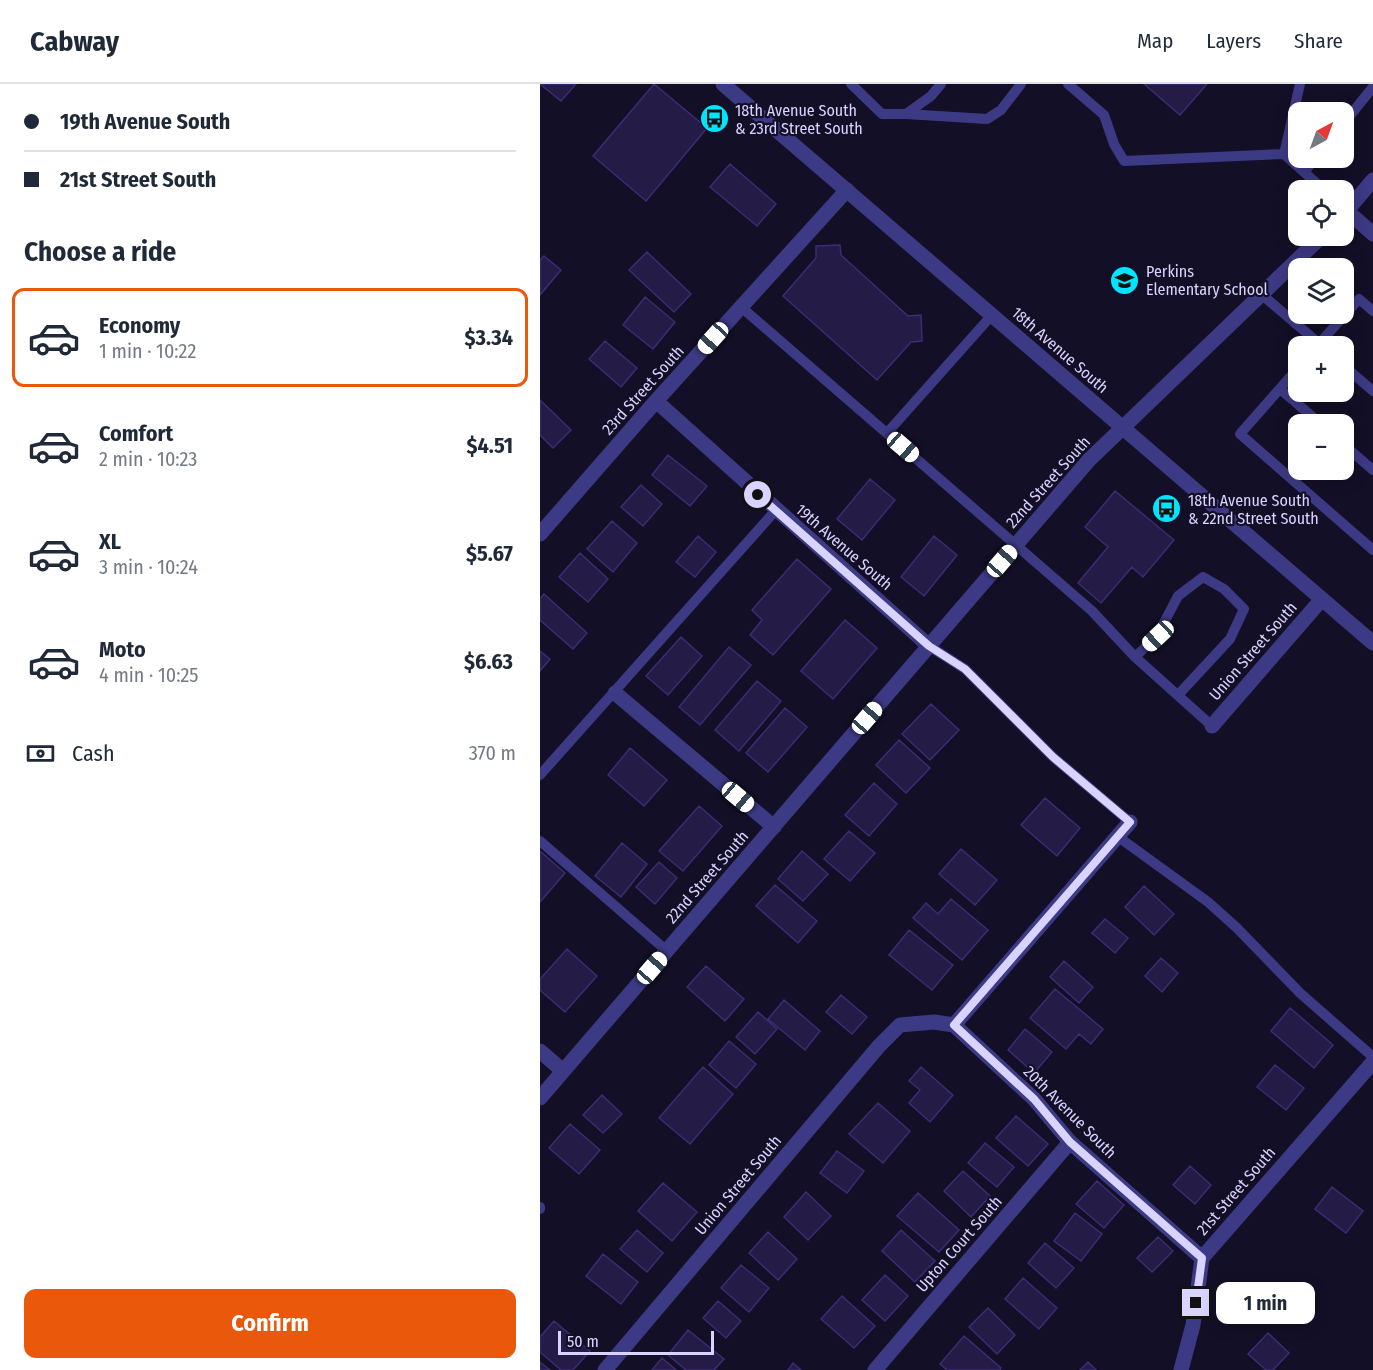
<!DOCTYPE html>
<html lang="en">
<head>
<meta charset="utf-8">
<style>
	body { margin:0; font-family:"Fira Sans Condensed",sans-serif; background:#f2f2f3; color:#1f2937; height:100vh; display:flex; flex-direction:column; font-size:22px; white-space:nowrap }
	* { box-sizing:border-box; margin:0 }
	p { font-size:20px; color:#747a83 }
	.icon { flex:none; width:33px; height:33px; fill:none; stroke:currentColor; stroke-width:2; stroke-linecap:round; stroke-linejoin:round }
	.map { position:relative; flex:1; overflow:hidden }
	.side { display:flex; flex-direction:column; background:#fff; width:540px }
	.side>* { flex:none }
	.banner { display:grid; align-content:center; height:132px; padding:0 24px; background:#fff }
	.needle { width:39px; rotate:41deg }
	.tools { position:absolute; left:748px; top:18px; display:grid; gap:12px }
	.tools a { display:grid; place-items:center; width:66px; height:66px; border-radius:12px; background:#fff; box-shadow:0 3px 15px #0003; font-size:30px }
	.scale { position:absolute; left:18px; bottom:15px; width:156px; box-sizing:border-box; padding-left:6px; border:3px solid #d9d4ff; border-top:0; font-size:16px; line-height:21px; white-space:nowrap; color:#d9d4ff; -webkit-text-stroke:4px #130f26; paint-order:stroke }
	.end { position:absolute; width:27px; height:27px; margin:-14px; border:8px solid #d9d4ff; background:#111; box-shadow:0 0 0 3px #111 }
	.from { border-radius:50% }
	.bubble { position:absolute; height:42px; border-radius:12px; background:#fff; box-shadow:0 3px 15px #0003; font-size:20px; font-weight:700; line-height:42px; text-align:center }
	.car { position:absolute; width:18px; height:36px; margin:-18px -9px; border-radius:8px; box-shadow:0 0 4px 2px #0007; background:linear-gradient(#fff 24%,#345 0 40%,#fff 0 76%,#345 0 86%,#fff 0) }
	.banner b { display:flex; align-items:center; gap:21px; height:57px; font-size:22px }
	.banner b+b { border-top:2px solid #e0e1e3 }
	.banner i { width:15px; height:15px; background:#1f2937 }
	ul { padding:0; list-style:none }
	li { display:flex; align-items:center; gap:18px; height:99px; margin:0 12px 9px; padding:0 12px; border:3px solid transparent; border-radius:12px }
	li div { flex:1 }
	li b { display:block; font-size:22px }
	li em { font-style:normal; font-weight:700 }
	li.on { border-color:#ea580c }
	li>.icon { width:54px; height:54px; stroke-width:1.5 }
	h2 { padding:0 24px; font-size:27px; line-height:72px }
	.pay { display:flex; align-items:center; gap:15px; height:66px; padding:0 24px; font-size:22px }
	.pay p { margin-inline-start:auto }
	.primary-button { display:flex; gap:12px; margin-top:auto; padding:12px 24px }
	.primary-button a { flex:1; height:69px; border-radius:12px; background:#ea580c; color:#fff; font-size:24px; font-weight:700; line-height:69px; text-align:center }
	header { display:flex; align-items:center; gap:36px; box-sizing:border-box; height:84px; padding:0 30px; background:#fff; border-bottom:2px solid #e0e1e3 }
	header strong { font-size:28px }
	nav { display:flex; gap:33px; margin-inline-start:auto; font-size:21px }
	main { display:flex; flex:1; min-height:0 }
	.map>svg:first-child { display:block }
	.building { fill:#241b47; stroke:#3b2d73; stroke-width:1.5 }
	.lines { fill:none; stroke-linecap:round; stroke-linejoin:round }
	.service { stroke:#3d3a85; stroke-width:10 }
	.minor { stroke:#3d3a85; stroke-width:15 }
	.tertiary { stroke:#3d3a85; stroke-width:15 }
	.route { stroke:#d9d4ff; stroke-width:8 }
	.labels { text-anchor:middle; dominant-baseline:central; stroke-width:4.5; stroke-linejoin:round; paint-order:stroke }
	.poi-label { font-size:16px; fill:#d9d4ff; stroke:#130f26; text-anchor:start }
	.street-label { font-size:16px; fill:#d9d4ff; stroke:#130f26 }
</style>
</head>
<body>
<header>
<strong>Cabway</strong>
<nav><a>Map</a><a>Layers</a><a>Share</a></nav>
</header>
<main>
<section class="side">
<div class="banner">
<b><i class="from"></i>19th Avenue South</b>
<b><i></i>21st Street South</b>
</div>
<h2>Choose a ride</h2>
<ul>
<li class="on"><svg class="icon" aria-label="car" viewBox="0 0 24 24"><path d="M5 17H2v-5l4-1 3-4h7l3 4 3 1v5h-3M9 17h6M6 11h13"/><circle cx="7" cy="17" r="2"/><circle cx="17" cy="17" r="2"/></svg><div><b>Economy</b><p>1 min · 10:22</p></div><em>$3.34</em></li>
<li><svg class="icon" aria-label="car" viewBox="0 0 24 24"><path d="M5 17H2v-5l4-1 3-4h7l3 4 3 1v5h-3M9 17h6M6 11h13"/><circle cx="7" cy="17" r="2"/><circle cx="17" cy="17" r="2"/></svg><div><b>Comfort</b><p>2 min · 10:23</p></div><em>$4.51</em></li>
<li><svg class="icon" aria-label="car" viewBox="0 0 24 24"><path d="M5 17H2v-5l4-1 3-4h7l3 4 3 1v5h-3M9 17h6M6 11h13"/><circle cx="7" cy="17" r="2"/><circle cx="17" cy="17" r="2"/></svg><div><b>XL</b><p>3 min · 10:24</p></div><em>$5.67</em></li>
<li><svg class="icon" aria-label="car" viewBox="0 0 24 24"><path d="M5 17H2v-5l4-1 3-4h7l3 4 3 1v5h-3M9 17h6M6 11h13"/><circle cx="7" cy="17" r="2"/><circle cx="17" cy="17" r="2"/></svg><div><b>Moto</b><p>4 min · 10:25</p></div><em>$6.63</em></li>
</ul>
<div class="pay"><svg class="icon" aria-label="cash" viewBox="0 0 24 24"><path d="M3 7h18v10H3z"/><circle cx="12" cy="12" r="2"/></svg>Cash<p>370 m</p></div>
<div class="primary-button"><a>Confirm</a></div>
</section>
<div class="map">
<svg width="833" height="1286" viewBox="0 0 833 1286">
	<rect width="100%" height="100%" fill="#130f26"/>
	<path class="building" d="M0,0h36l-15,17z
		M114,0l53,44 -61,73 -53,-45z
		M604,0h63l-27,31z
		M190,80l46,40 -19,22 -47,-39z
		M300,161l1,10 67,61 13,-1 1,26 -11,1 -34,38 -94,-84 33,-38v-12z
		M107,168l44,42 -17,18 -45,-42z
		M4,172l17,14 -21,25v-35z
		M105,213l30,25 -22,27 -30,-24z
		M65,257l32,27 -16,19 -32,-28z
		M0,316l31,30 -18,18 -13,-13z
		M128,371l39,31 -17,20 -38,-31z
		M330,395l25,21 -33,40 -25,-21z
		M101,401l21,19 -19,22 -22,-19z
		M575,407l59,49 -31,37 -11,-10 -31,36 -23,-20 30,-36 -23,-20z
		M72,437l25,22 -24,29 -26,-23z
		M158,452l18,16 -21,25 -19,-15z
		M394,452l23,19 -33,41 -23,-19z
		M40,469l28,26 -20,23 -29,-25z
		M257,475l34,30 -58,66 -23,-20 12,-15 -10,-10z
		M4,510l43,39 -14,16 -33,-29v-21z
		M305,536l32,28 -44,51 -32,-28z
		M141,553l21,19 -34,39 -22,-19z
		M189,563l22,18 -51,60 -21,-18z
		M0,567l10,8 -10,12z
		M217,597l24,20 -42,50 -24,-21z
		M391,620l28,26 -29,30 -28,-26z
		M245,624l22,19 -39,45 -22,-19z
		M359,656l31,28 -24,25 -30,-28z
		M90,664l37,32 -23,26 -36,-31z
		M334,699l23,21 -28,32 -24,-21z
		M505,714l35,30 -23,28 -36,-31z
		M159,722l23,20 -39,45 -24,-20z
		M309,747l26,22 -25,28 -26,-22z
		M82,759l25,21 -26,33 -26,-21z
		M421,765l36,31 -22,25 -36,-31z
		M0,767l25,22 -25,29z
		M262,767l26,23 -25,27 -25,-22z
		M119,778l18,16 -22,26 -19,-17z
		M235,801l42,36 -19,22 -42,-37z
		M604,802l30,28 -20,21 -29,-28z
		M411,815l37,31 -26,30 -49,-42 13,-15 12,11z
		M565,835l23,19 -13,15 -23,-20z
		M369,846l44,35 -21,25 -43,-35z
		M27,865l30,27 -32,36 -25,-22v-11z
		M621,874l17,15 -16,19 -17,-16z
		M524,877l29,26 -14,16 -29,-26z
		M166,882l38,33 -19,22 -38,-34z
		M515,905l48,40 -12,15 -12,-10 -13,15 -36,-31z
		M301,911l26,22 -15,17 -26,-22z
		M244,916l36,31 -15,19 -37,-31z
		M750,924l43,37 -19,23 -43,-37z
		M218,928l19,17 -22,25 -19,-17z
		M485,945l27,23 -18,21 -26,-23z
		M189,957l27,23 -20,24 -27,-23z
		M735,981l29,23 -18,22 -29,-23z
		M163,983l30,27 -43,50 -31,-26z
		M381,983l32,28 -23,27 -21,-19 11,-13 -11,-9z
		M62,1011l20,19 -19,19 -20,-18z
		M338,1019l32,28 -27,32 -34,-29z
		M476,1032l32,28 -20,22 -32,-28z
		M30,1040l30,26 -21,24 -30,-26z
		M445,1059l29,24 -17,20 -29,-24z
		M297,1067l27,20 -17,22 -27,-20z
		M650,1082l21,19 -16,19 -22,-19z
		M423,1087l27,25 -19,21 -27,-26z
		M557,1097l27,24 -20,23 -28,-24z
		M123,1099l34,29 -25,29 -34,-30z
		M792,1103l31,24 -17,22 -31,-24z
		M266,1108l25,24 -23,24 -24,-23z
		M378,1109l41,37 -20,22 -42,-36z
		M535,1129l27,21 -21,27 -27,-20z
		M97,1146l26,23 -16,19 -27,-23z
		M361,1146l34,31 -20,21 -33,-31z
		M228,1148l29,27 -19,21 -29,-27z
		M618,1153l15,14 -21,21 -15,-14z
		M505,1159l29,25 -18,20 -28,-25z
		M63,1170l35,28 -17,22 -35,-28z
		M201,1181l28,23 -20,24 -28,-24z
		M345,1191l23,21 -23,25 -23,-21z
		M483,1194l34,30 -18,21 -34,-30z
		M302,1212l33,30 -21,22 -33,-29z
		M178,1217l23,20 -15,17 -23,-20z
		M448,1224l27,27 -18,19 -28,-27z
		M14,1237l36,30 -17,19h-12l-21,-18v-15z
		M148,1246l36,29 -10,11h-28l-18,-15z
		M728,1249l21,20 -16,17h-7l-18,-16z
		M424,1252l37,32 -1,2h-53l-7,-6z
		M122,1274l14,12h-24z
		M0,1278l10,8h-10z
		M548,1278l8,8h-16z
		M253,1279l8,7h-13z"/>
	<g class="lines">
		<path class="service" d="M311,0l31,30h24l25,-18 10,-12
			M528,0l36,31 10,29 10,17 160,-7 20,18
			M366,30l81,5 14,-9 20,-26
			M804,39l29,-36
			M744,70l16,-70
			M776,74l-12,14 20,18
			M721,210l61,52
			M201,223l351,304 43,46 77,69
			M777,262l42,-47 14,12
			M804,282l29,25
			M759,283l-59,67 133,116
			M740,305l41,35
			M347,349l105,-118
			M804,361l29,25
			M389,562l36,23 88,88 77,65
			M595,573l22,-21 21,-40 25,-19 21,12 20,20 -14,30 -52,56
			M0,691l236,-265
			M577,752l91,66 29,26 63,65 73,64
			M0,757l127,110
			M0,1123v2"/>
		<path class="minor" d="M807,127l26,23
			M116,317l273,245
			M0,450l116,-133 191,-211
			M75,609l159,134
			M672,642l110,-127
			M414,941l176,-203
			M0,967l23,20
			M65,1286l274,-324 21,-21 34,-3 20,3 80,74 36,43 132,116
			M335,1286l195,-228
			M641,1286l12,-45 9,-67 171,-196"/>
		<path class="tertiary" d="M183,0l650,559
			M804,130l29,-34
			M0,1014l549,-638 233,-224"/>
	</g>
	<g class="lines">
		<path class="route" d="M218,411l171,151 36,23 88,88 77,65 -176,203 80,74 36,43 132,116 -6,45"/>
	</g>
	<defs>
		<symbol id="bus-disc" viewBox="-11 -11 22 22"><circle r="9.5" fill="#00e5ff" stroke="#130f26"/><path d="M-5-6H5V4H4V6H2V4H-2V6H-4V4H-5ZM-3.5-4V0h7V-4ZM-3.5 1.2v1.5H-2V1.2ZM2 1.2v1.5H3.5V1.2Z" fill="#111"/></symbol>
		<symbol id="school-disc" viewBox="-11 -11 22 22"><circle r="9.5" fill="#00e5ff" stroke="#130f26"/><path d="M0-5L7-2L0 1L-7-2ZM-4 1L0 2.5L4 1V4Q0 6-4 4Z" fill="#111"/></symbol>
	</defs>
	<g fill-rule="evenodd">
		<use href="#bus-disc" x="158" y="18" width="33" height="33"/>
		<use href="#school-disc" x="568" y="180" width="33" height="33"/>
		<use href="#bus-disc" x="610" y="408" width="33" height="33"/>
	</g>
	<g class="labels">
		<g class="poi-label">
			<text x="195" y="26">18th Avenue South<tspan x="195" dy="18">&amp; 23rd Street South</tspan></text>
			<text x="606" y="187">Perkins<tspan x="606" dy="18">Elementary School</tspan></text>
			<text x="648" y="416">18th Avenue South<tspan x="648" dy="18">&amp; 22nd Street South</tspan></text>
		</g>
		<g class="street-label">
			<text transform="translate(520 266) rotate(41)">18th Avenue South</text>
			<text transform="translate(103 306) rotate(-48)">23rd Street South</text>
			<text transform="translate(508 398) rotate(-48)">22nd Street South</text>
			<text transform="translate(304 463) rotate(41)">19th Avenue South</text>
			<text transform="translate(713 567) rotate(-49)">Union Street South</text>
			<text transform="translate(167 793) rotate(-49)">22nd Street South</text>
			<text transform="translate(530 1028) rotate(45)">20th Avenue South</text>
			<text transform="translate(198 1101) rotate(-50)">Union Street South</text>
			<text transform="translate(696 1107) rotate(-49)">21st Street South</text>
			<text transform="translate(419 1160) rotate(-49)">Upton Court South</text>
		</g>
	</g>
</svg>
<div class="tools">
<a><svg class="needle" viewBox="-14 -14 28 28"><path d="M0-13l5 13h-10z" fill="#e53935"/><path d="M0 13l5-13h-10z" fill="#747a83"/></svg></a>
<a><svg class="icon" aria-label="locate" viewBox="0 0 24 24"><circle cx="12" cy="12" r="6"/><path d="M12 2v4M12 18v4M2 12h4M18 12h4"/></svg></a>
<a><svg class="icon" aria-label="layers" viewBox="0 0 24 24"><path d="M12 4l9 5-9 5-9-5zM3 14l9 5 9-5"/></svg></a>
<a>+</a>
<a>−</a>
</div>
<div class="scale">50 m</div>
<i class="end from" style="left:218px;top:411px"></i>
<i class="end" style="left:656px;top:1219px"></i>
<div class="bubble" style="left:676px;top:1198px;width:99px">1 min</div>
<i class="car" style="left:173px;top:254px;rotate:222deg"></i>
<i class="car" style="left:363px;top:363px;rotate:131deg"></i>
<i class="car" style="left:462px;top:477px;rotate:41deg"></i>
<i class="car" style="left:618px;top:552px;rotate:227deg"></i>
<i class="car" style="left:327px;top:634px;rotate:41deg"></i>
<i class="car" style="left:198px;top:713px;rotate:130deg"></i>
<i class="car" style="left:112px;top:884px;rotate:41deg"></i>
</div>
</main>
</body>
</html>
